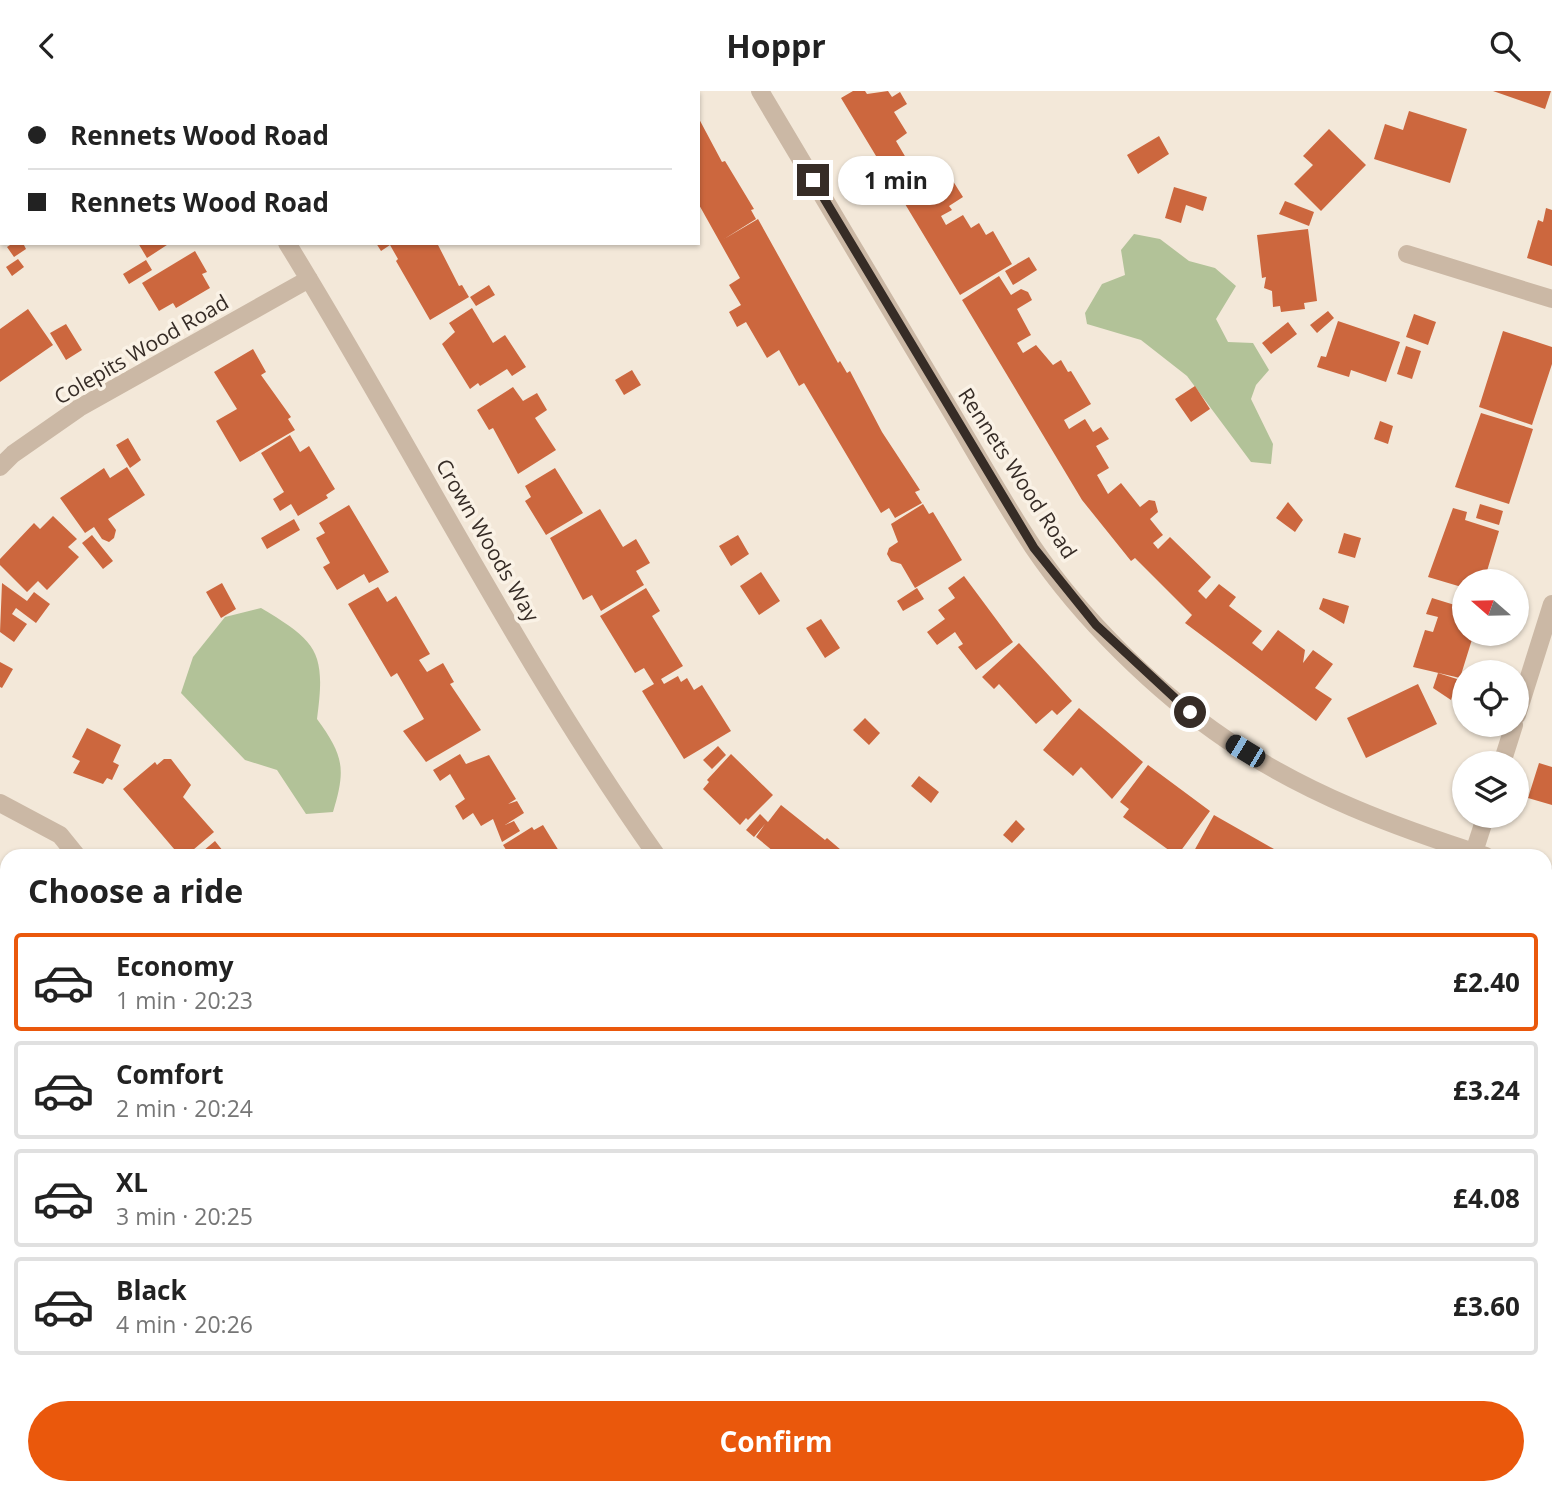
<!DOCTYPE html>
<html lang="en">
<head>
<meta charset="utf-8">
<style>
	body { margin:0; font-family:"Open Sans",sans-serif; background:#f2f2f2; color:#222; height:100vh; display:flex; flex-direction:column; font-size:26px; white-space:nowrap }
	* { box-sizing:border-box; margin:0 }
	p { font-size:23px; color:#767676 }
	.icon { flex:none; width:38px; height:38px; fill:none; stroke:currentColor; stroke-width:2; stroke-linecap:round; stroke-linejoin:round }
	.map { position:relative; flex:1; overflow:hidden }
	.drawer { position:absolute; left:0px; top:758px; width:1552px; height:646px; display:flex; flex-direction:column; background:#fff; border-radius:21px 21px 0 0; box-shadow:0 2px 5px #0004 }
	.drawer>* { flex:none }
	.guide { position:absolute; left:0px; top:0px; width:700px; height:154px; box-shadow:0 2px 5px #0004; display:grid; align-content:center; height:154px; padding:0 28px; background:#fff }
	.needle { width:46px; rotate:290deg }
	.controls { position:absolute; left:1452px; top:478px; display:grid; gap:14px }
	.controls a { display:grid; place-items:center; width:77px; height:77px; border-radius:50%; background:#fff; box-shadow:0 2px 5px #0004; font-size:35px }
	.end { position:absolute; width:32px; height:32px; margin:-16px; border:9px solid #362c26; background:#fff; box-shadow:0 0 0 4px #fff }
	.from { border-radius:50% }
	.bubble { position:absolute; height:49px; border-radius:24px; background:#fff; box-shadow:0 2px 5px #0004; font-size:23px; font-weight:700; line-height:49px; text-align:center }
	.car { position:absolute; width:21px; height:42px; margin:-21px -10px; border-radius:9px; box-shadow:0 0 5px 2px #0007; background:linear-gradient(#222 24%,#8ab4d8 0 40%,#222 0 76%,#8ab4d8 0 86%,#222 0) }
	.guide b { display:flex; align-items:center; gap:24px; height:66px; font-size:26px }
	.guide b+b { border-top:2px solid #e0e0e0 }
	.guide i { width:18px; height:18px; background:#222 }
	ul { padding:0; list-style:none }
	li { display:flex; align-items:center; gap:21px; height:98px; margin:0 14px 10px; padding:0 14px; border:4px solid #e0e0e0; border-radius:7px }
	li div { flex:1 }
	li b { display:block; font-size:26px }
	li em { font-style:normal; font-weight:700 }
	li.active { border-color:#ea580c }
	li>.icon { width:63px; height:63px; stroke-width:1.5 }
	h2 { padding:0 28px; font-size:32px; line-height:84px }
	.cta { display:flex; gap:14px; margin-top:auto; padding:14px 28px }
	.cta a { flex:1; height:80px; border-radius:42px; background:#ea580c; color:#fff; font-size:28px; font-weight:700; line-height:80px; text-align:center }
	header { display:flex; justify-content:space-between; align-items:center; height:91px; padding:0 28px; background:#fff; font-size:32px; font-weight:700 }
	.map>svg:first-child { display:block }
	.green { fill:#b2c298 }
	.building { fill:#cc673e }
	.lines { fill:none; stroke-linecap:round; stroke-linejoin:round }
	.minor { stroke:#cbb8a5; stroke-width:18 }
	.route { stroke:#362c26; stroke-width:9 }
	.labels { text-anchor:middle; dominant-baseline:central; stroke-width:7; stroke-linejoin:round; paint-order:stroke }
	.street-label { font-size:21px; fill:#362c26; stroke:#faf2e6 }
</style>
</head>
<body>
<header><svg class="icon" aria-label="back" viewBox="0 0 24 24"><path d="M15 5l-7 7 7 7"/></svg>Hoppr<svg class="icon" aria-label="search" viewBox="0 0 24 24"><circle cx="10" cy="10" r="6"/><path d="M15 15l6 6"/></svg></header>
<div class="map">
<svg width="1552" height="1402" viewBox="0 0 1552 1402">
	<rect width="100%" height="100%" fill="#f3e8d9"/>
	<path class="green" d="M1134,143l26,5 29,22 26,7 21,18 -20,33 12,23 25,1 16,27 -13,15 -5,14 22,45 -2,20 -20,-2 -64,-86 -46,-36 -54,-16 -2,-11 17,-29 23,-9 -4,-25z
		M261,517c57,34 65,44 56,111 27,37 29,50 16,93l-27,2 -29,-44 -32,-10 -64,-67 12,-36 32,-40z
		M7,1356v40l491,1 -159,5h-339v-36z"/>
	<path class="building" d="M853,0h12l2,3 21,-3 4,6 8,-5 7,12 -13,8 13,21 -11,8 13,22 12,-7 13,22 12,-8 17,27 -14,9 3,4 -11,6 5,9 17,-10 8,13 8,-5 7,12 7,-4 19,33 -52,31 -119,-197z
		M1493,0h58l-6,18z
		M1409,20l58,18 -17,54 -76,-24 11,-35 18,6z
		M698,26l24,45 3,-1 29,48 -3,1 5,9 -32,20 34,-20 80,144 2,-2 7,12 3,-2 32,61 38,58 -5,2 7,11 -27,15 -6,-10 -8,5 -77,-130 -5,3 -20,-36 -12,8 -21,-36 -9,5 -8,-15 12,-7 -12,-20 11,-7 -42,-75z
		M1329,38l37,36 -45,46 -27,-27 19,-19 -10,-9z
		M1159,45l10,18 -31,20 -11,-19z
		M1174,96l33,10 -4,14 -17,-6 -5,18 -16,-5z
		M1285,110l29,11 -5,14 -30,-12z
		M1546,117l6,2v56l-25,-8 11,-38 5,2z
		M1308,138l9,72 -13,2 1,6 -24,3 -1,-6 -7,1 -1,-16 -8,-3 2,-11 -4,1 -5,-43z
		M13,152h10l3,6 -12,8 -7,-10z
		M138,152h32l-23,15z
		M376,152h61l22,43 3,-1 7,12 -39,23 -34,-59 2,-2 -8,-14 -9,6z
		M195,160l12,21 -5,2 8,14 -34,20 -3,-5 -14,8 -17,-28z
		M1029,166l8,13 -24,15 -8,-14z
		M18,168l6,8 -12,9 -6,-9z
		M146,169l6,10 -23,14 -6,-10z
		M999,185l12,19 10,-6 7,3 4,8 -15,9 14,26 -14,8 6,10 13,-8 17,20 8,-5 7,12 3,-1 20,33 -27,16 5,9 16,-10 8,13 8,-5 8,12 -13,7 13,22 -12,7 11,19 13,-11 19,24 9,-7 6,1 3,11 -8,7 13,16 -10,8 5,6 12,-12 41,40 -13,14 8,8 13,-15 17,13 -7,9 33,25 -10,12 10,8 16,-21 27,20 -2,13 10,-13 20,14 -18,24 17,11 -16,22 -131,-98 7,-8 -57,-57 -4,3 -49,-61 -120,-200z
		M489,194l6,10 -19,11 -6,-9z
		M472,217l21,35 12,-8 21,32 -14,9 -5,-7 -27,17 -2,-3 -8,6 -28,-45 13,-12 -6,-9z
		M28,218l25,36 -53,37v-53z
		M1328,220l6,7 -17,15 -7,-8z
		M1414,223l22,8 -8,23 -22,-8z
		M1338,230l62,21 -14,40 -35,-12 -2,7 -32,-10 4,-11 5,1z
		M1288,231l9,12 -26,20 -9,-11z
		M66,233l16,26 -16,10 -16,-27z
		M1503,240l49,16v17l-20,61 -53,-18z
		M1406,255l15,5 -9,28 -15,-5z
		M253,258l13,23 -5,3 30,42 -3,2 7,11 -55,32 -24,-41 21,-12 -23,-37z
		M632,279l9,15 -17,10 -9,-15z
		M1195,295l15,23 -19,13 -16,-23z
		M513,296l10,14 14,-8 10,17 -12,8 21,32 -38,24 -25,-46 -4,2 -12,-20z
		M1481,322l52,16 -24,75 -54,-17z
		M1380,330l13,5 -5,18 -14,-5z
		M290,344l10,17 9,-6 26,43 -9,6 2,3 -30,18 -7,-12 -11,7 -7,-12 11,-7 -23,-39z
		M128,347l13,22 -11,8 -14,-23z
		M127,376l18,28 -37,24 8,11 -2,8 -5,4 -7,-3 -8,-12 -9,6 -25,-35 44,-30 6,10z
		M555,377l28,45 -37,22 -21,-34 6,-4 -6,-11z
		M1288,411l15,18 -8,12 -19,-14z
		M923,413l6,10 4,-2 29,48 -47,28 -14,-24 -10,-3 -4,-7 2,-6 9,-6 -7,-18z
		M1480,413l23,7 -4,14 -23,-7z
		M349,414l40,67 -20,11 -5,-9 -27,16 -14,-23 7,-4 -14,-25 9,-5 -6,-10z
		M1453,417l14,4 -2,8 34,11 -15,50h-19v7l-37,-11z
		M600,418l23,38 13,-8 14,24 -14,8 8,14 -43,26 -9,-16 -9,5 -33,-62z
		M53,425l24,23 -9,8 11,10 -32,33 -9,-9 -11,11 -27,-27v-6l34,-36 6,6z
		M294,428l6,11 -33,19 -6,-11z
		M1344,442l17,5 -6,20 -17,-5z
		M92,444l21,26 -10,8 -21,-26z
		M738,444l11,19 -18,12 -12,-20z
		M761,481l19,29 -21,14 -19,-29z
		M964,485l49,66 -37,28 -18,-23 5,-3 -8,-12 -18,13 -10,-13 18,-13 -7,-9 17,-12 -7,-10z
		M2,492l25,18 7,-9 16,12 -14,19 -20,-15 -4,6 15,10 -13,18 -14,-10z
		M222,492l14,26 -15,9 -15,-26z
		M378,496l9,15 9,-6 34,58 -11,6 8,12 16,-9 11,19 -4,2 31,46 -55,32 -23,-31 21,-12 -27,-46 -6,4 -43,-73z
		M646,497l14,23 -8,5 31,50 -22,13 3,5 14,-8 3,6 6,-4 7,12 8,-5 29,46 -47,28 -42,-68 12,-7 -10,-16 -9,5 -35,-57z
		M917,497l7,11 -21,12 -6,-10z
		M1323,507l26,8 -5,18 -25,-15z
		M1432,507l26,8 2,-6 5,2v31h9l-14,45 -47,-11 12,-37 8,2 5,-15 -12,-3z
		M821,528l19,29 -15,10 -19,-30z
		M1019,552l53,58 -15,14 -5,-5 -16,14 -37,-40 -5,5 -12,-12z
		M0,571l13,7 -11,19 -2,-1z
		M1438,582l19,6 -6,21 -18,-12z
		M1418,593l19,40 -71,34 -19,-40z
		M1079,617l64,54 -31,37 -31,-32 -8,9 -30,-26z
		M865,627l15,15 -11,12 -16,-15z
		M87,637l34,17 -8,17 6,3 -7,15 -5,-2 -4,6 -30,-11 7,-12 -8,-4z
		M718,655l8,9 -14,14 -9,-9z
		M460,663l6,10 23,-9 27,44 -8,5 9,-3 7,12 -19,12 9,-4 6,10 -18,11 -9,-23 -12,7 -8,-13 -10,7 -8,-14 10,-7 -15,-25 -10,7 -7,-11z
		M731,663l42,41 -25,25 -2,-2 -6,7 -37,-36 6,-7 -2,-2z
		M164,668h7l20,26 -8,12 31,35 -28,24h-6l-57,-67 32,-27 2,3z
		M1539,672l13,4v38l-24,-7z
		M1148,674l62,46 -33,45 -54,-39 6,-8 -9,-7z
		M919,685l20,16 -8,11 -20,-17z
		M781,714l44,35 2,-2 21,18h-69l-23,-19 9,-13 -11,13 -8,-7 14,-16 8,8z
		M1214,724l67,38 -1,3h-78l-8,-5z
		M1016,729l9,9 -13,14 -9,-8z
		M543,734l19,31h-52l-7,-11 29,-18 2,3z
		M215,750l12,15h-30z
		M2,802l5,2v63l-7,10z
		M1545,855l7,2v49l-7,-2z
		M7,1155v70l-7,9v-69z
		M1552,1213v36l-7,-2v-15z
		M1550,1287l2,2v68l-7,-9v-57z
		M883,1396h50l2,6h-50z
		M1150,1396h48l4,6h-47z
		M1412,1396h54l-7,6h-43z"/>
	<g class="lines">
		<path class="minor" d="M191,0l2,2
			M760,0c58,97 116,195 174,292 33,54 64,111 99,164 48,71 123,145 194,193 79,54 168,87 259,116
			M287,152c125,203 232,418 370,613
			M1407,163l145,45
			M0,376l13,-13 66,-46 230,-129
			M1517,624l35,-111
			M1502,672l12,-38
			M0,712l60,32 17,21
			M1474,761l12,-37
			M1545,784l7,2
			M0,1339l7,-9
			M1310,1396l4,6
			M640,1402l15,-6
			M1054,1402l6,-6"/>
	</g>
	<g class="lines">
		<path class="route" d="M813,89l221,368 62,77 94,87"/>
	</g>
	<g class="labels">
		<g class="street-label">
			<text transform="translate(141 258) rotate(-30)">Colepits Wood Road</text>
			<text transform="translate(1018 382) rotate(57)">Rennets Wood Road</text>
			<text transform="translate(488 449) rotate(60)">Crown Woods Way</text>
		</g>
	</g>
</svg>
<div class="controls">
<a><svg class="needle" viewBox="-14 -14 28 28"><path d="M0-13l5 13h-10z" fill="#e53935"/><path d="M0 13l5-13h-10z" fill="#767676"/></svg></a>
<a><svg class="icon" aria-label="locate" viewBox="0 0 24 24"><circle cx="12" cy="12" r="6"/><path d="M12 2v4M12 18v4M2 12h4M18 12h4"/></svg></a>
<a><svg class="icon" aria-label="layers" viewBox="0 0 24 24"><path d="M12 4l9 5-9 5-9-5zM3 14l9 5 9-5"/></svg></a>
</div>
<i class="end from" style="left:1190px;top:621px"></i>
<i class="end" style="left:813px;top:89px"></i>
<div class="bubble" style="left:838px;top:65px;width:116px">1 min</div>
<i class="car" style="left:1245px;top:660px;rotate:301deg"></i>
<div class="guide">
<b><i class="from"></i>Rennets Wood Road</b>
<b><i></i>Rennets Wood Road</b>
</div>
<section class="drawer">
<h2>Choose a ride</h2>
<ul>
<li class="active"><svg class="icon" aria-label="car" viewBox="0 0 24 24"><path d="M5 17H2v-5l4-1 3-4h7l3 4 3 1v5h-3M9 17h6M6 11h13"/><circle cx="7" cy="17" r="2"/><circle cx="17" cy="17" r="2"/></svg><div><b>Economy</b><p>1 min · 20:23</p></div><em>£2.40</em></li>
<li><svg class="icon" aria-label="car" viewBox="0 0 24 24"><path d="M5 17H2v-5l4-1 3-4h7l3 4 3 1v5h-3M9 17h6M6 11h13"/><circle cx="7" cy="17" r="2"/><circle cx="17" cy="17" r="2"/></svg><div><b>Comfort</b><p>2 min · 20:24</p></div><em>£3.24</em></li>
<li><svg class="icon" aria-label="car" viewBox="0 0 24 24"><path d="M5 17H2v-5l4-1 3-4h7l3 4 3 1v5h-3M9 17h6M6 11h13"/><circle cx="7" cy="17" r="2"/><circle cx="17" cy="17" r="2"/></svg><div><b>XL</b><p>3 min · 20:25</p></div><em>£4.08</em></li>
<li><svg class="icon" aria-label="car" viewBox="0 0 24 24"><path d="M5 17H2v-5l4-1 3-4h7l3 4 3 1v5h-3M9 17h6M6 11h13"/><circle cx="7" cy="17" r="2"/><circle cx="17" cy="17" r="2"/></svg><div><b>Black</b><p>4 min · 20:26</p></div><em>£3.60</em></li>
</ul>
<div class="cta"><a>Confirm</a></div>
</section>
</div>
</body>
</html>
